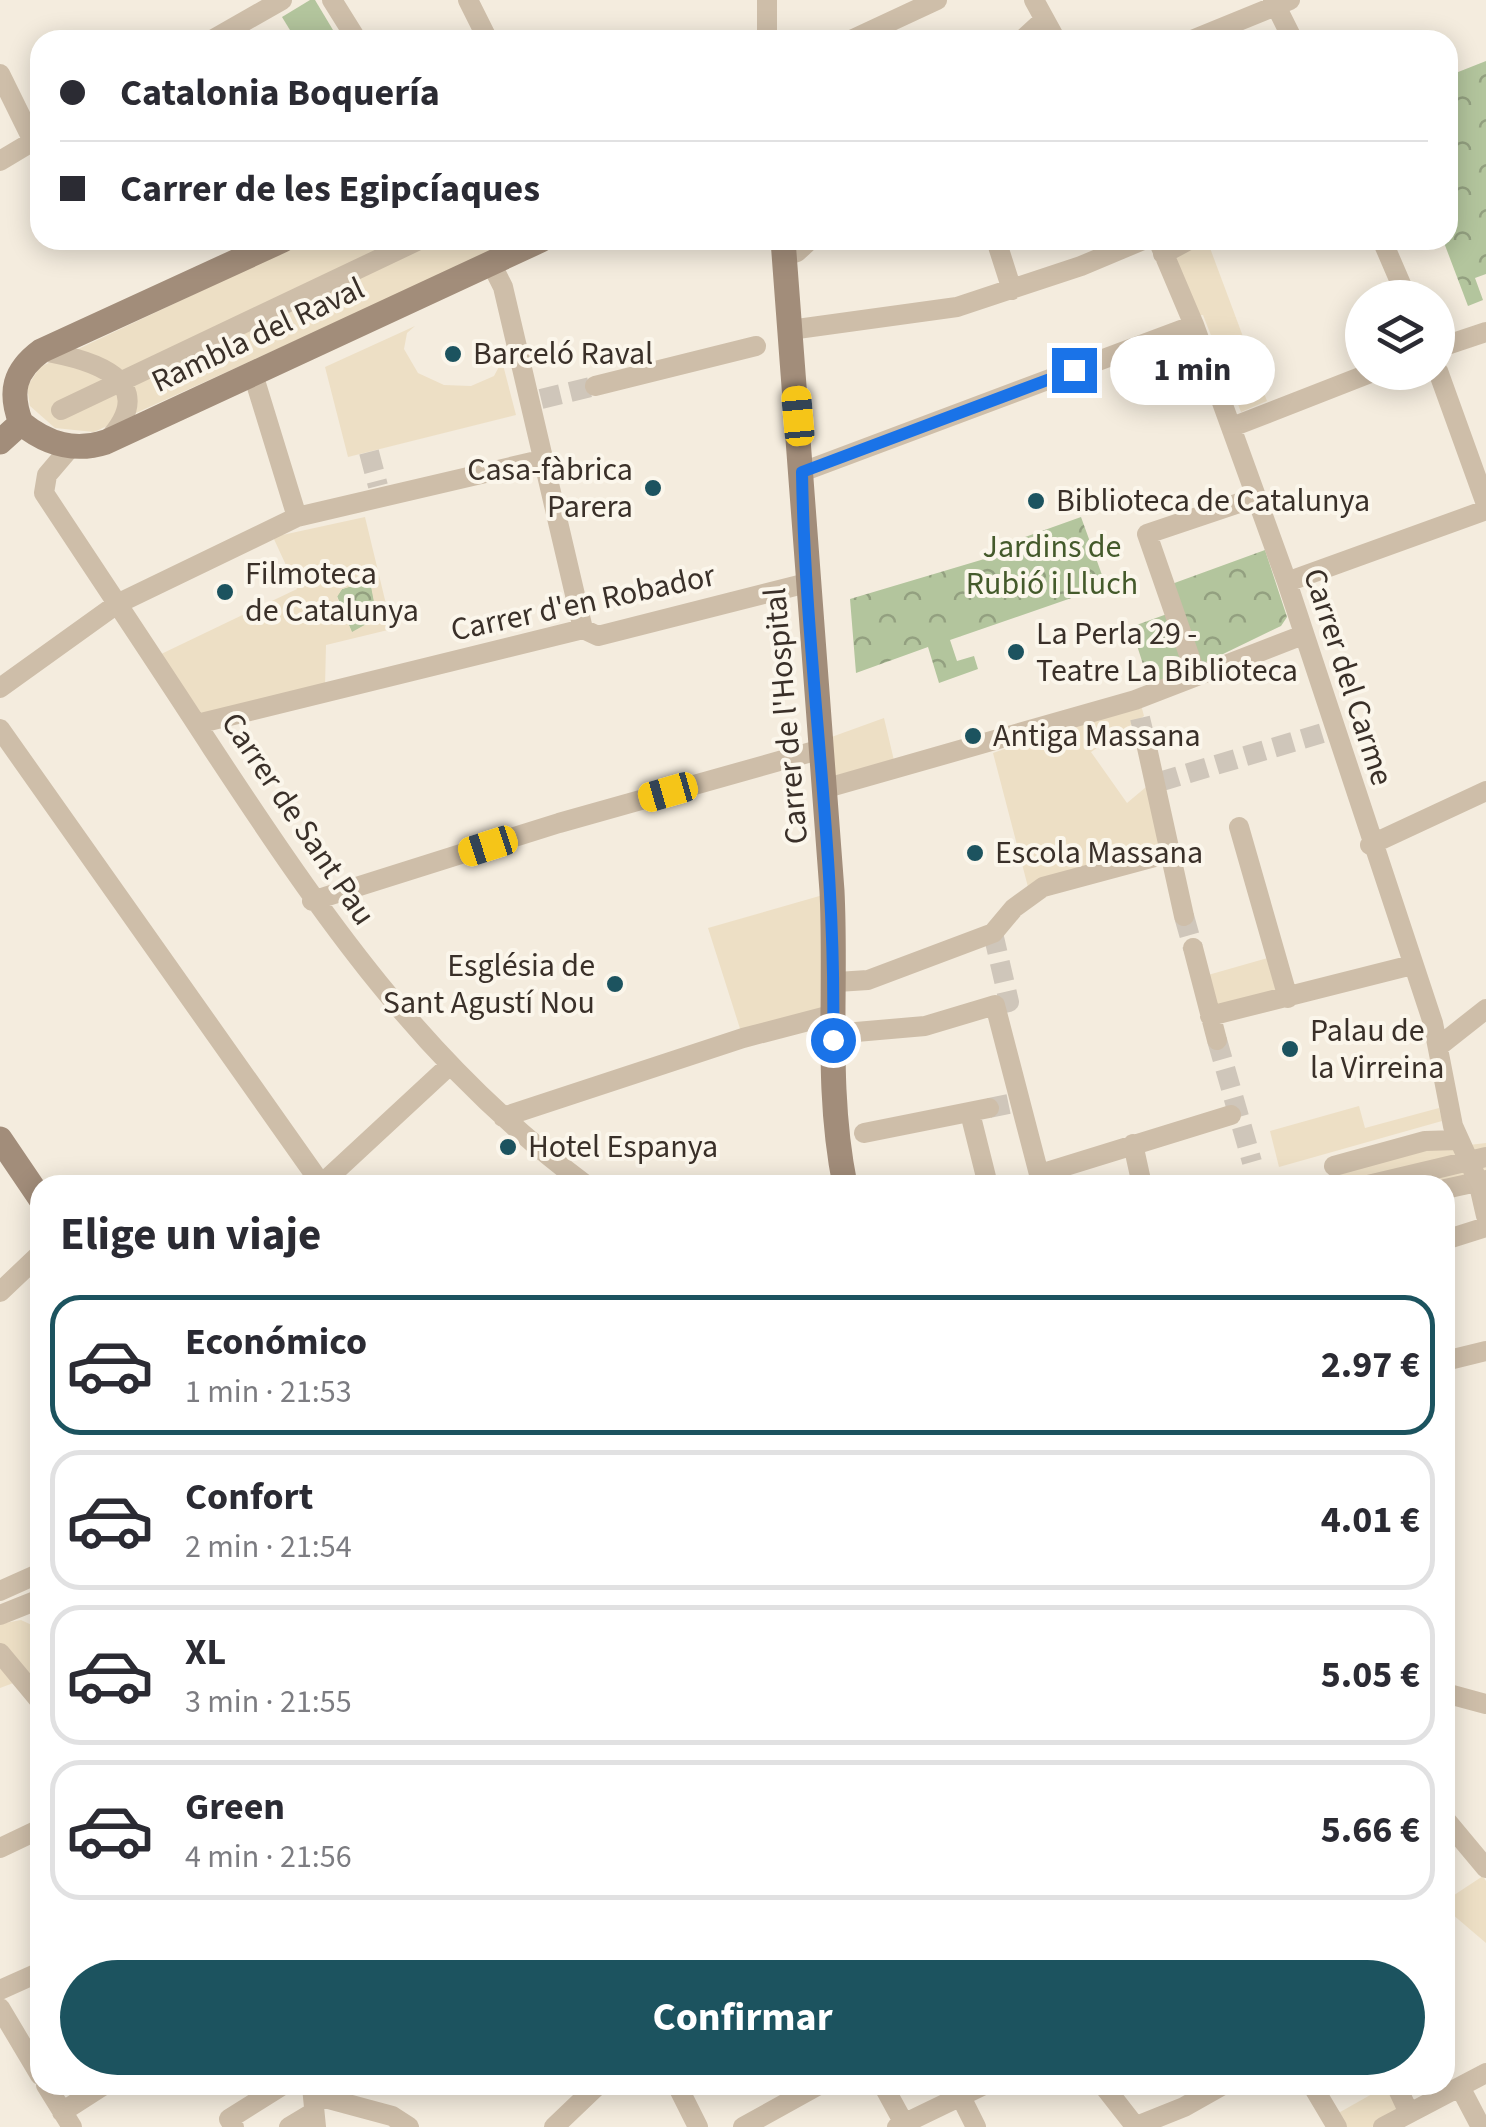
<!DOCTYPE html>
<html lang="es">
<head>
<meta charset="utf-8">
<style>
	body { margin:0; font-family:"Source Sans 3",sans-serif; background:#f2f2f3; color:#2b2b33; height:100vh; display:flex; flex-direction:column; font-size:38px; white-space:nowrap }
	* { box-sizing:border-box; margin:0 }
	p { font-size:32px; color:#7c7c81 }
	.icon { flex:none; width:55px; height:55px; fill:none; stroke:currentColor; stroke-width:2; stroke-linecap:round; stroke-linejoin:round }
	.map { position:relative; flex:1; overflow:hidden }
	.details { position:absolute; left:30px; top:1175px; width:1425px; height:920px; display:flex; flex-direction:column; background:#fff; border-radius:30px; box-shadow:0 5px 25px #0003 }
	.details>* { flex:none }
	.guide { position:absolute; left:30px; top:30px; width:1428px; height:220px; border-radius:30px; box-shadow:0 5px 25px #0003; display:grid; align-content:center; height:220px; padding:0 30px; background:#fff }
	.tools { position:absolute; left:1345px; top:280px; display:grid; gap:20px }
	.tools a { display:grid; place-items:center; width:110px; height:110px; border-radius:50%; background:#fff; box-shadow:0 5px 25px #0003; font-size:50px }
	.end { position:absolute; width:45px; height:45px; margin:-22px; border:12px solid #1a73e8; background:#fff; box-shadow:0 0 0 5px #fff }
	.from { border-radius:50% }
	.bubble { position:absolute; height:70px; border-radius:35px; background:#fff; box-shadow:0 5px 25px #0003; font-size:32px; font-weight:700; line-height:70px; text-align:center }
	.car { position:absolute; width:30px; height:60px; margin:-30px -15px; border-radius:12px; box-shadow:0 0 8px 2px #0007; background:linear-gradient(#f5c518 24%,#345 0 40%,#f5c518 0 76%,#345 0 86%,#f5c518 0) }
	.guide b { display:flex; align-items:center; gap:35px; height:95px; font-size:38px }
	.guide b+b { border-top:2px solid #e1e1e2 }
	.guide i { width:25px; height:25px; background:#2b2b33 }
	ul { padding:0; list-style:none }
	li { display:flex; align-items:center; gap:30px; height:140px; margin:0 20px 15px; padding:0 10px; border:5px solid #e1e1e2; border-radius:30px }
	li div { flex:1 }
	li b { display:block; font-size:38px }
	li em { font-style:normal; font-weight:700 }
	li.selected { border-color:#1c535f }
	li>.icon { width:90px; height:90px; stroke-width:1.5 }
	h2 { padding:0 30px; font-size:45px; line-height:120px }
	.action { display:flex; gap:20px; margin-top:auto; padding:20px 30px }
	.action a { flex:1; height:115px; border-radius:60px; background:#1c535f; color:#fff; font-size:40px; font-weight:700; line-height:115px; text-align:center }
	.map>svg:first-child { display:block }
	.park { fill:url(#park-crowns) }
	.pitch { fill:#b3c59d }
	.plaza { fill:#eddfc5; fill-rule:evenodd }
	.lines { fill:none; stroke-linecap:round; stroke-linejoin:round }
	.street-tunnel { stroke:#cfc6ba; stroke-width:20; stroke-dasharray:20 10; stroke-linecap:butt }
	.street { stroke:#cebea9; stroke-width:20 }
	.secondary { stroke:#a28d7a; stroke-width:25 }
	.route { stroke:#1a73e8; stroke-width:12 }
	.poi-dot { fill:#1c535f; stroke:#fbf6eb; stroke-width:4 }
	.labels { text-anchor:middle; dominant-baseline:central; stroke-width:8; stroke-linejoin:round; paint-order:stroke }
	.street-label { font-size:32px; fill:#3a3029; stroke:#fbf6eb }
	.poi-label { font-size:32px; fill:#3a3029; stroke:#fbf6eb; text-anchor:start }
	.park-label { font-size:32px; fill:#445a2b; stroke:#fbf6eb }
</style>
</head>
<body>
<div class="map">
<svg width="1486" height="2127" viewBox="0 0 1486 2127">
	<defs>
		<pattern id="park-crowns" width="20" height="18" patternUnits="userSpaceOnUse" patternTransform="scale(2.5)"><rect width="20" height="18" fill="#b3c59d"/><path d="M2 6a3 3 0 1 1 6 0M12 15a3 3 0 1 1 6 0" fill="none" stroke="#93a080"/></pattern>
	</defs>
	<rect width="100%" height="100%" fill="#f4ecde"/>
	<path class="park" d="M1486,61v213l-11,4 8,22 -15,6 -25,-66h5v-164z
		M1081,517l25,69 -156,54 7,21 17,-5 4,13 -39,14 -11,-36 -72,26 -6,-74 141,-42 -2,-7z
		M1265,550l22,67 -6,9 -130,63 -20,-62 36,-13 -9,-25z
		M370,580l8,38 -26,15 -15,-37 5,-7z"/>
	<path class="pitch" d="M310,0h5l24,40h-43l-14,-23z"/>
	<path class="plaza" d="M309,240h209l-424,192 -39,-4 -25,-22 -3,-19 13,-20z
		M1174,240h33l60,161 -26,11 -38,-97 -13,2 -30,-71z
		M415,326l-8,7 -3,16 14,24 26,12 27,1 23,-10 8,-15 14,54 -168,42 -23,-90z
		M365,517l27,112 -66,16 -1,42 -125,32 -43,-63 140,-67 -24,-52zM370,581l7,37 -25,14 -15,-35 5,-8z
		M1140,701l4,15 -53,36 36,51 31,-26 16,64 -146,46 -35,-134z
		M884,718l12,51 -64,18 -6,-48z
		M823,895l-3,121 -77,22 -35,-110z
		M1275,956l13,42 -78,18 -9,-39z
		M1359,1106l6,22 74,-20 3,13 -163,46 -9,-36z
		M1486,1143v32l-42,10h-148l123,-34z
		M21,1620l15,7 4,8v38l-40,15v-64z
		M1483,1876l3,5v62l-41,-35v-7z
		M1388,2085l21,21 -37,21h-42l-4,-7z"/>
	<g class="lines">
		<path class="street-tunnel" d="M541,399l54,-13
			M369,452l9,34
			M1140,718l6,25
			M1159,782l167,-50
			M1184,916l9,32
			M993,933l16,69 -14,3
			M1217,1040l35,122
			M989,1108l29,-6"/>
		<path class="street" d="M332,0l25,40
			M468,0l20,40
			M1034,0l22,40
			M1273,0l20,40
			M212,40l70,-40
			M762,40l5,-7v-33
			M851,40l86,-40
			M1022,40l22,-20
			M1192,40l98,-40
			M0,74l33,67
			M0,161l40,-24
			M996,240l16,50
			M1158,240l36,85 93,257 146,441 20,103 25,55 8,35
			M1382,240l25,58
			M1163,254l26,-14
			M785,256l12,-4 13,-12
			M491,263l12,24 80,342
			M790,330l167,-23 124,-41 62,-26
			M1438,348l48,-16
			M41,351c49,8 122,28 67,89
			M1438,371l48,133
			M253,374l44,143
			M595,386l161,-40
			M61,410l358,-170
			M1232,427l141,-55
			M70,448l-23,27 -3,18c56,85 113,170 168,255 110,167 211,316 374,437
			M802,472l392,-147
			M1287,582l199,-72
			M1196,675l-49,-141 101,-34
			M0,688l117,-84 180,-87 235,-55
			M197,724l386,-95 15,7 209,-53
			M0,729l322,456
			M1146,743l38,173
			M834,786l301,-86 168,-65
			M1239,827l49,171
			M1370,845l116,-54
			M312,901l247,-78 263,-74
			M1193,948l24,92
			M837,982l31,-2 125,-47 21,-25 29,-21 130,-35
			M1210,1016l202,-51
			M833,1034l92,-8 70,-21 45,173
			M1438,1047l48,-38
			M970,1113l18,72
			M503,1117l240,-79 92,-24
			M864,1133l125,-25
			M1133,1144l9,41
			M1334,1166l91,-25 33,-1
			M1040,1174l191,-59
			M327,1179l123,-114
			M1368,1185l118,-28
			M1445,1189l41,-9
			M1445,1240l41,-13
			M0,1292l40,-38
			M1445,1361l41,-10
			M0,1591l40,-18
			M0,1615l40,-16
			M0,1653l40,48
			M1445,1693l41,11
			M1445,1819l41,49
			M0,1848l40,-19
			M0,1990l40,-18
			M0,2008l40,67
			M46,2085l26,42
			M677,2085l21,42
			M883,2085l23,42
			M1103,2085l32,41
			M1312,2085l25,42
			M1396,2085l13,28
			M312,2087l4,40
			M956,2087l20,40
			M1460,2087l21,40
			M314,2095l78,21 17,11
			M62,2112l42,-27
			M234,2127l-5,-8 54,-34
			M289,2127l25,-15
			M554,2127l44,-42
			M743,2127l74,-41
			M897,2127l87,-42
			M1134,2127l50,-20 39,-22
			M1383,2127l103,-54"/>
		<path class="secondary" d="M283,240l-242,111c-27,20 -32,41 -20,72 27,22 54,29 85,19l435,-202
			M783,240l49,651c5,101 -7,195 13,294
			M0,442l21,-19
			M0,1139l40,59"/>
	</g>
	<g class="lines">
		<path class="route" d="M833,1040c4,-190 -28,-377 -31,-568l272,-102"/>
	</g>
	<g class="poi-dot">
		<circle cx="453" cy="354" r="10"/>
		<circle cx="653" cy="488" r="10"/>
		<circle cx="1036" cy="501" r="10"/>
		<circle cx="225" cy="592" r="10"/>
		<circle cx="1016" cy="652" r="10"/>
		<circle cx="973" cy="736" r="10"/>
		<circle cx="975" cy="853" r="10"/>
		<circle cx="615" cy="984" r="10"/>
		<circle cx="1290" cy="1049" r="10"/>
		<circle cx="508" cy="1147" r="10"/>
	</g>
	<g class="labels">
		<g class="street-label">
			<text transform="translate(258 335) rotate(-25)">Rambla del Raval</text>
			<text transform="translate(583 603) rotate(-12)">Carrer d'en Robador</text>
			<text transform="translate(1348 677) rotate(72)">Carrer del Carme</text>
			<text transform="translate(786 716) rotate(-95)">Carrer de l'Hospital</text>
			<text transform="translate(298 819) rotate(56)">Carrer de Sant Pau</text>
		</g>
		<g class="poi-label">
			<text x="473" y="354">Barceló Raval</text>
			<text x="633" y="470" text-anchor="end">Casa-fàbrica<tspan x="633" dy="37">Parera</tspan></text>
			<text x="1056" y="501">Biblioteca de Catalunya</text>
			<text x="245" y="574">Filmoteca<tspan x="245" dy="37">de Catalunya</tspan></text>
			<text x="1036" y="634">La Perla 29 -<tspan x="1036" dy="37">Teatre La Biblioteca</tspan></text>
			<text x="993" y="736">Antiga Massana</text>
			<text x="995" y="853">Escola Massana</text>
			<text x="595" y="966" text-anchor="end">Església de<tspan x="595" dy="37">Sant Agustí Nou</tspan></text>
			<text x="1310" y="1031">Palau de<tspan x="1310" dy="37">la Virreina</tspan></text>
			<text x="528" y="1147">Hotel Espanya</text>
		</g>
		<g class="park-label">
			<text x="1052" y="547">Jardins de<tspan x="1052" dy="37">Rubió i Lluch</tspan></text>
		</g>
	</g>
</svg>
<div class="tools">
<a><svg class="icon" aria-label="layers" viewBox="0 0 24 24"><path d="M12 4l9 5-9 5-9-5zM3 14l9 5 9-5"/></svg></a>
</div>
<i class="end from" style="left:833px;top:1040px"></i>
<i class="end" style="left:1074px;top:370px"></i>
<div class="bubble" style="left:1110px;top:335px;width:165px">1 min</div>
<i class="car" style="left:798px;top:416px;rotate:355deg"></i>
<i class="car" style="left:668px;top:792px;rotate:254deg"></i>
<i class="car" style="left:488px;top:846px;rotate:252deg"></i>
<div class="guide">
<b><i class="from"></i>Catalonia Boquería</b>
<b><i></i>Carrer de les Egipcíaques</b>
</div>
<section class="details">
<h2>Elige un viaje</h2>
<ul>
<li class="selected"><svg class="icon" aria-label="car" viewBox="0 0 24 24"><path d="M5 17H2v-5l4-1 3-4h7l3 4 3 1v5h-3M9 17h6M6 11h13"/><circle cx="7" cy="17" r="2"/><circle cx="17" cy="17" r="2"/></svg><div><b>Económico</b><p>1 min · 21:53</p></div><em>2.97 €</em></li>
<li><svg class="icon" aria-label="car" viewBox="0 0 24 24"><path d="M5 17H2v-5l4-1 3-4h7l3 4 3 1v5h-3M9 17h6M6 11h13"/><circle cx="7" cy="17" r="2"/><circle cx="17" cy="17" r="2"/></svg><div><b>Confort</b><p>2 min · 21:54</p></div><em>4.01 €</em></li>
<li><svg class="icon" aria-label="car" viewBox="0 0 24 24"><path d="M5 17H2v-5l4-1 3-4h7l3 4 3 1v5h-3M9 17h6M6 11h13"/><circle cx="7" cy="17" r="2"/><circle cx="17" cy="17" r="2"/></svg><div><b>XL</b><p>3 min · 21:55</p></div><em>5.05 €</em></li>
<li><svg class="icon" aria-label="car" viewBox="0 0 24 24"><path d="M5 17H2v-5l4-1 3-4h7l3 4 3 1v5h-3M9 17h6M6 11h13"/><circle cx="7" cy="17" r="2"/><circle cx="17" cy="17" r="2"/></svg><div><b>Green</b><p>4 min · 21:56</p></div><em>5.66 €</em></li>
</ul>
<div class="action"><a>Confirmar</a></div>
</section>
</div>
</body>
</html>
